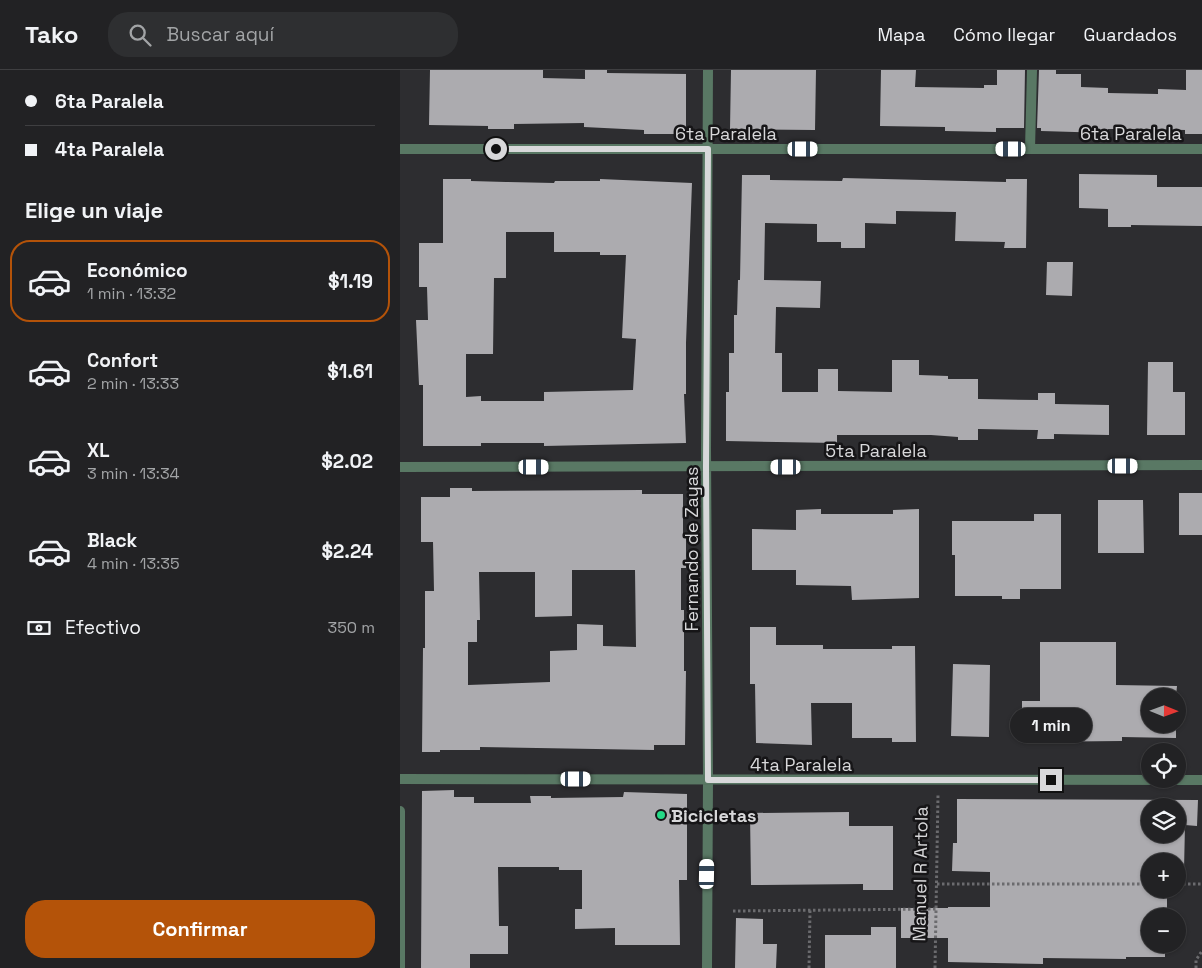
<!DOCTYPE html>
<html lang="es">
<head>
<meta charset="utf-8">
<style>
	body { margin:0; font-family:"Space Grotesk",sans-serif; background:#2e2f31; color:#f1f3f6; height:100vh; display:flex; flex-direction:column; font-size:19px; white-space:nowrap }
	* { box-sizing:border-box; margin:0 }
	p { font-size:16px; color:#a2a4a6 }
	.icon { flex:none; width:28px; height:28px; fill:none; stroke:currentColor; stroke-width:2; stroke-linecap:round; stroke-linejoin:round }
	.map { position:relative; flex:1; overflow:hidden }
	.panel { display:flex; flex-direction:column; background:#222224; width:400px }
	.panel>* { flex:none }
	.banner { display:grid; align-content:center; height:110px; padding:0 25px; background:#222224 }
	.needle { width:32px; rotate:91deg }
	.controls { position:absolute; left:741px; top:618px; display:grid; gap:10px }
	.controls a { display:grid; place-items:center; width:45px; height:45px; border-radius:50%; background:#222224; box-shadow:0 1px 4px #0004,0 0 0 1px #3f3f41; font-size:25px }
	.end { position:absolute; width:22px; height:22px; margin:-11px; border:6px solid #d8d8da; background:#111; box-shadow:0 0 0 2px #111 }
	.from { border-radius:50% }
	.bubble { position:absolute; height:35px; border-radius:18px; background:#222224; box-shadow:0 1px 4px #0004,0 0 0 1px #3f3f41; font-size:16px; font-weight:700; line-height:35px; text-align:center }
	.car { position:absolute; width:15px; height:30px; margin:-15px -8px; border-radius:6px; box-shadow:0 0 4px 1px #0007; background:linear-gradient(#fff 24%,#345 0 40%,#fff 0 76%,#345 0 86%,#fff 0) }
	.banner b { display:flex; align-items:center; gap:18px; height:48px; font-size:19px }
	.banner b+b { border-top:1px solid #3f3f41 }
	.banner i { width:12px; height:12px; background:#f1f3f6 }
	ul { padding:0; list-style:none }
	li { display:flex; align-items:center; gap:15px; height:82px; margin:0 10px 8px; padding:0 15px; border:2px solid transparent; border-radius:20px }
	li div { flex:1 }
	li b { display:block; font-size:19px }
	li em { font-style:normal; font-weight:700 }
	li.active { border-color:#b45309 }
	li>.icon { width:45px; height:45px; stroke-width:1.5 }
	h2 { padding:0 25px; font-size:22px; line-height:60px }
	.pay { display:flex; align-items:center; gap:12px; height:55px; padding:0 25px; font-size:19px }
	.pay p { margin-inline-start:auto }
	.button { display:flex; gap:10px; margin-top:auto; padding:10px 25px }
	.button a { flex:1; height:58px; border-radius:20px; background:#b45309; color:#fff; font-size:20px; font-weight:700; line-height:58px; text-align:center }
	header { display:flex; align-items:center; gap:30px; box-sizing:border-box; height:70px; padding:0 25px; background:#222224; border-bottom:1px solid #3f3f41 }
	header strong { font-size:24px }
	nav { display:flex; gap:28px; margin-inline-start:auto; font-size:18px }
	.search { width:350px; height:45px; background:#2e2f31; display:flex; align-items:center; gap:12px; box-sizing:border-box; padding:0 18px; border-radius:20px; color:#a2a4a6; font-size:19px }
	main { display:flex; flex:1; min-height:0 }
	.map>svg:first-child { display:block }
	.building { fill:#acabaf; fill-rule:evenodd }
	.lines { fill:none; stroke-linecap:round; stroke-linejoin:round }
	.path { stroke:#6b6b6e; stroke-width:3; stroke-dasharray:2.5 2.5; stroke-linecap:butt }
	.minor { stroke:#597864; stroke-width:10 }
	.route { stroke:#d8d8da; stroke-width:6 }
	.poi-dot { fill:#24d886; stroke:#161517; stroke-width:2 }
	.labels { text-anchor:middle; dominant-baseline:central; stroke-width:5; stroke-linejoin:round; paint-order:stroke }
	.street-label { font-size:18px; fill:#d8d8da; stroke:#161517 }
	.poi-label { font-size:18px; font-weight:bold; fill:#d8d8da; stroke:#161517; text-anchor:start }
</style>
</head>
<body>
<header>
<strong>Tako</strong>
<div class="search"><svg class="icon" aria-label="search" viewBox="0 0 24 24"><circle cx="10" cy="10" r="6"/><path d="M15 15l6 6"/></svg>Buscar aquí</div>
<nav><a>Mapa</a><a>Cómo llegar</a><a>Guardados</a></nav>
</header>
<main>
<section class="panel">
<div class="banner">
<b><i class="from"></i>6ta Paralela</b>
<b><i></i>4ta Paralela</b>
</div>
<h2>Elige un viaje</h2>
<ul>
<li class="active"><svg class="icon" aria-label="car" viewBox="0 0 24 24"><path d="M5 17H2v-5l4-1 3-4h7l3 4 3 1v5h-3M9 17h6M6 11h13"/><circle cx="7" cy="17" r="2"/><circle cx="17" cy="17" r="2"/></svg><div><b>Económico</b><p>1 min · 13:32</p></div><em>$1.19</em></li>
<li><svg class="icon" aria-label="car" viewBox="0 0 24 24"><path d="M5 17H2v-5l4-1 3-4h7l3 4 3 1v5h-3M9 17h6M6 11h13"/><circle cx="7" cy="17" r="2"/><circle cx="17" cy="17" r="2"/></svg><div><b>Confort</b><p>2 min · 13:33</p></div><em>$1.61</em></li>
<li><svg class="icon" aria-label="car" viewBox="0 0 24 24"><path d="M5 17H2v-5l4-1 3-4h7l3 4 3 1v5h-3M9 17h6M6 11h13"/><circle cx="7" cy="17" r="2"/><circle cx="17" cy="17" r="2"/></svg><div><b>XL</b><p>3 min · 13:34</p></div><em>$2.02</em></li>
<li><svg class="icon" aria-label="car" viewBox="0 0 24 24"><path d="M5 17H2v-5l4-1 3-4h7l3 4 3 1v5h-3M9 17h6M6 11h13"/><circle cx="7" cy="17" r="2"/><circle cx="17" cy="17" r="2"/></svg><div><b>Black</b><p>4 min · 13:35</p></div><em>$2.24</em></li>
</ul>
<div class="pay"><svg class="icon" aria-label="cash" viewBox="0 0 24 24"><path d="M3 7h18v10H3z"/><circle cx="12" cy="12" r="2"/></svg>Efectivo<p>350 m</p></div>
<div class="button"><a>Confirmar</a></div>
</section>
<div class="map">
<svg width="802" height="898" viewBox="0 0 802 898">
	<rect width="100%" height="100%" fill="#2d2d30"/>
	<path class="building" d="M30,0h113v8l42,1v-9h22v3l79,1v60h-42v-4l-60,-3v-4l-70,1v5h-26v-3l-59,-1z
		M331,0h85l-1,60 -85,-1z
		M481,0h35l-1,17 69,1v-3h13v-15h28l-1,58h-28v4l-51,-1v-4l-65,-1z
		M639,0h17v4h25v13l27,1v5l50,1v-5l28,1v-20h16v64h-17v-4l-38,-1h-39v4l-67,-2v-3h-4z
		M679,104l78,1v12h45v39l-71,-1v2h-23v-18l-29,-1z
		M342,105h28v5l72,1 1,-3 163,4v-3h21l-1,69h-22l1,-6 -50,-1 1,-29 -60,-1v13l-31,-1v25h-24v-6h-24v-18l-52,-1 -1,57 57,1 -1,27 -44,-1 -1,46h7v39h36v-23h20v22l54,1v-32h27v15l29,1v3h30v20l60,1v-7h17v11l54,1v30l-55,-1v5h-17l1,-9 -60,-1v11h-20v-3l-27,-2h-94v8l-111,-2v-49h3v-39h5v-38h3l1,-35h2z
		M43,109h28v2l35,1 48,1 1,-2h45v-2l92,4 -6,160v51h-2l2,49 -142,3v-3h-63v3h-58v-61h-4l-3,-65h12l-1,-33h-8v-44h24zM106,162h48v20h46v3h26l-4,83 14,1 -3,51 -89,2v9h-63v-5l-15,1v-43h27l1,-76h12z
		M647,192h26l-1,34 -26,-1z
		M748,292h25v30h12v43h-38z
		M50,418h22v3l170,-1v4h41v42h3v32h-5v42h3v61h2l-1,74h-31v5l-174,-3v3h-40v2h-18l1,-104h2v-57h9l-1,-49h-12v-45h29zM172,500h63l1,77 -33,-1v-21l-26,-1v26l-27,1v31l-82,3v-43h9v-22h3l-1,-48h56v45l37,-1z
		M779,423h23v42h-23z
		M698,430h45l1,53h-46z
		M421,439v5h72v-4l26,-1v89l-67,2 -1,-14 -55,-1v-15h-44v-41l44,1v-20z
		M634,444h27v75h-41v10h-18v-3h-47v-41h-3v-34h82z
		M350,557h26v18h47v4h69v-3h23l1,96h-24v-4h-40v-35h-41l1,42 -56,-2 -1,-59h-5z
		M640,572h76v43l61,1 -1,10h-26v28h26v14l-54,-1v4l-100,1v-41h18z
		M553,594l37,1 -1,72 -38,-1z
		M54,720v7h20v6h57l-1,-7h21v2l72,-1 1,-5 63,2v86h-8l1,65h-65v-17l-40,1v-20h7v-39h-23v-3h-61l1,59h9v28h-38v14h-49l1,-177z
		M557,729l241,1 -1,26 -12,-1 -1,45h-6v-9h-28v28h17v25l-2,2h-15v28h15v13h-39v2l-83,-1v6l-95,-2v-24h-47v-30h47v-1h42v-35l-38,-1 1,-28h4zM750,736h28v28h-28z
		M449,742v14h44v64h-30v-6l-112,1 -1,-72z
		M336,848l27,1v25h14l-1,24h-41z
		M471,857h25v41h-71v-33h46z"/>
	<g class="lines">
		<path class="path" d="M537,814h213
			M778,814h24
			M333,841l203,-2
			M409,898l1,-58
			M535,898l3,-173
			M796,898v-8l6,-9"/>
		<path class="minor" d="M0,79h802
			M630,79l2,-79
			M0,397l802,-2
			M0,709l802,1
			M0,741v157
			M307,898l1,-188 -2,-331 2,-379"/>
	</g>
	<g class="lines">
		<path class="route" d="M96,79h212l-2,318 2,313h343"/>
	</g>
	<circle class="poi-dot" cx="261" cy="745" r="5"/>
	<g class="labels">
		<g class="street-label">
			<text x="326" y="63">6ta Paralela</text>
			<text x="731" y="63">6ta Paralela</text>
			<text x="476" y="380">5ta Paralela</text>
			<text transform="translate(291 479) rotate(-90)">Fernando de Zayas</text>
			<text x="401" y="694">4ta Paralela</text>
			<text transform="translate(520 804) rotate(-89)">Manuel R Artola</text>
		</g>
		<g class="poi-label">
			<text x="271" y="745">Bicicletas</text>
		</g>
	</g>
</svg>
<div class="controls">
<a><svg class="needle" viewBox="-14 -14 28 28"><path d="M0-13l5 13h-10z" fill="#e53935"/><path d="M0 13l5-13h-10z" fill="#a2a4a6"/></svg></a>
<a><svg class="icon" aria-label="locate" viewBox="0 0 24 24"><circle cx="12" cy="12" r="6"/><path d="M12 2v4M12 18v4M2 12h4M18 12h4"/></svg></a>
<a><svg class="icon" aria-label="layers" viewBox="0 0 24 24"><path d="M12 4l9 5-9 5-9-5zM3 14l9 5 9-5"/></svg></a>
<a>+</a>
<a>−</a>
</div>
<i class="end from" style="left:96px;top:79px"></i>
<i class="end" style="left:651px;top:710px"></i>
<div class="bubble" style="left:610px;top:638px;width:82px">1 min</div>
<i class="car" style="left:403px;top:79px;rotate:90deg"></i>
<i class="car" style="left:611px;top:79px;rotate:270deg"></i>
<i class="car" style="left:723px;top:396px;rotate:90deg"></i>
<i class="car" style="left:134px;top:397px;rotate:90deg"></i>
<i class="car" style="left:386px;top:397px;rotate:270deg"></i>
<i class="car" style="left:176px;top:709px;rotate:90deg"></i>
<i class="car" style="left:307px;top:804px;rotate:1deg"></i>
</div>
</main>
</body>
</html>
